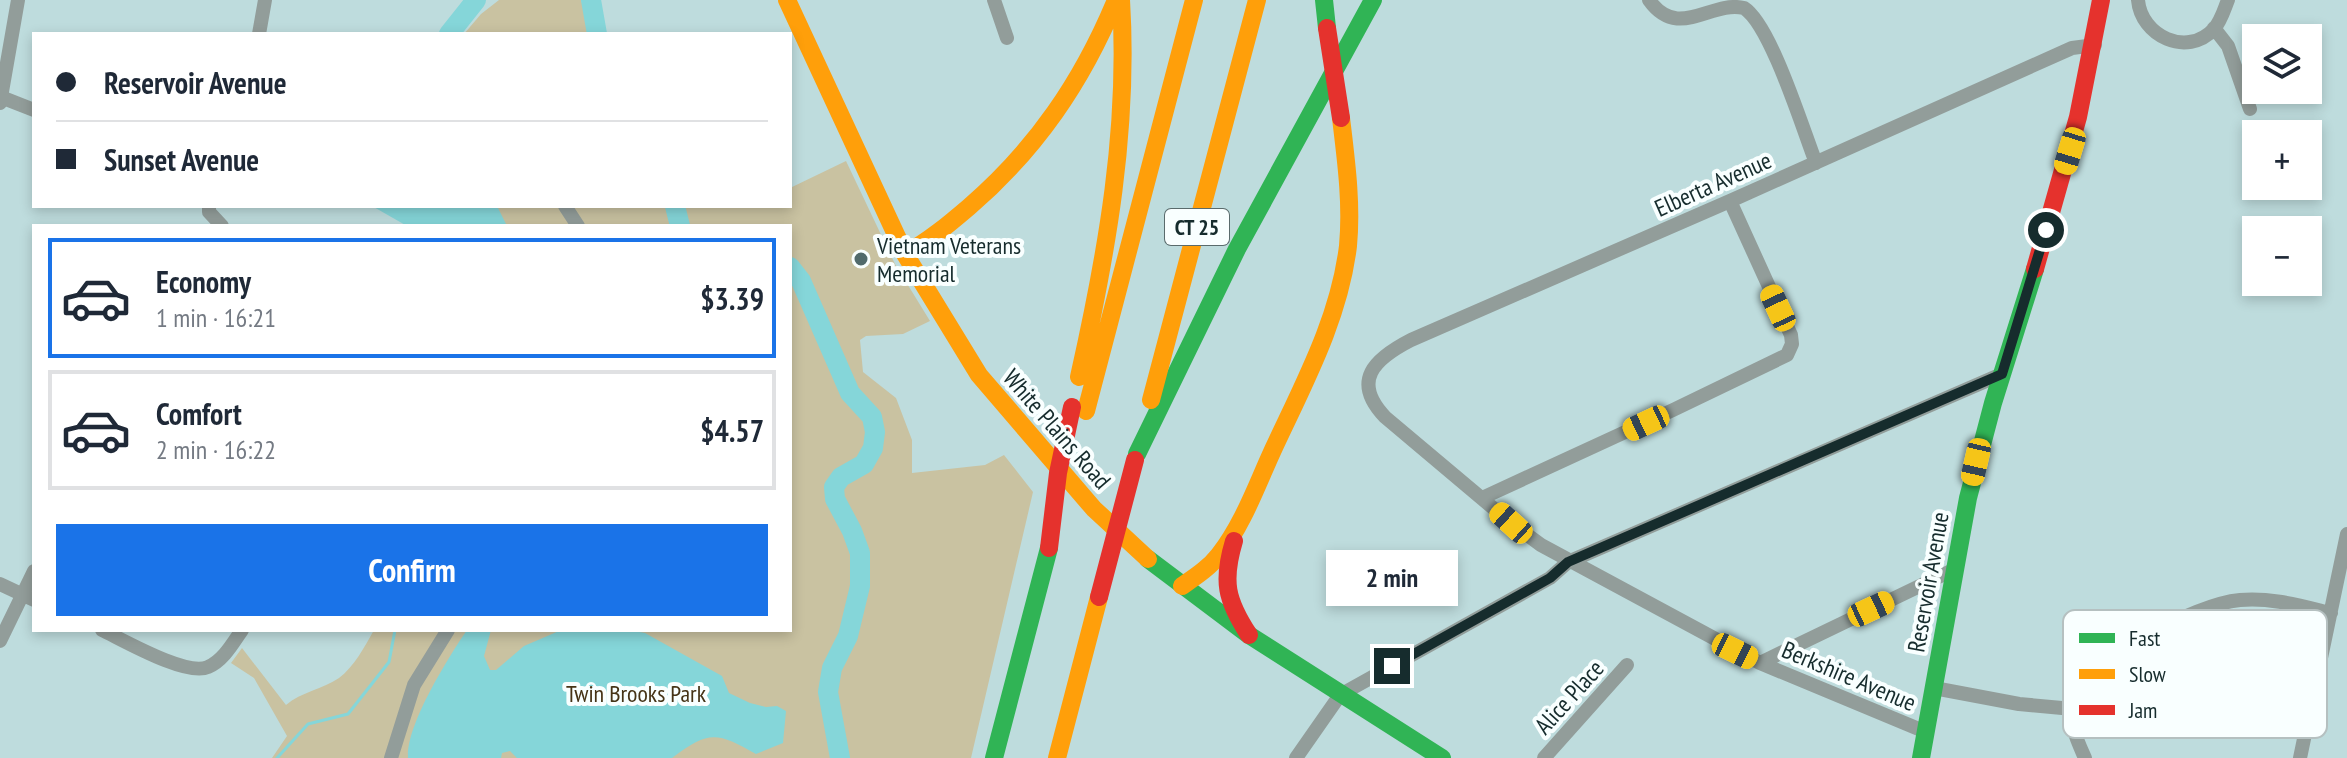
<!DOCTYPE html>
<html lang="en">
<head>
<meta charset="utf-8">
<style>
	body { margin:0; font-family:"PT Sans Narrow",sans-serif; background:#f2f2f3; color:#1f2937; height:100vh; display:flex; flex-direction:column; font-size:30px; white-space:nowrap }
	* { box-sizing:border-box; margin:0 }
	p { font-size:26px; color:#747a83 }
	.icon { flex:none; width:44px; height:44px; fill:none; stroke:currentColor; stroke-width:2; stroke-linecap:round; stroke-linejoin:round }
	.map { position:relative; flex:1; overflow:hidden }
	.panel { position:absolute; left:32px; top:224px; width:760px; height:408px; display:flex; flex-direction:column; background:#fff; border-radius:0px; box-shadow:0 4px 12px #0003 }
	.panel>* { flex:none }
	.guide { position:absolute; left:32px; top:32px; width:760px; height:176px; border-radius:0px; box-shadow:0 4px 12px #0003; display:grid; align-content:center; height:176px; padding:0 24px; background:#fff }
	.buttons { position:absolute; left:2242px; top:24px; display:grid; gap:16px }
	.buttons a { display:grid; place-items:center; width:80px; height:80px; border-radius:0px; background:#fff; box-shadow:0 4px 12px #0003; font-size:40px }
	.end { position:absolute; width:36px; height:36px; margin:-18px; border:10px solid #162c2d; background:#fff; box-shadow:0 0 0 4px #fff }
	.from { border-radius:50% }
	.bubble { position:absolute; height:56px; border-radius:0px; background:#fff; box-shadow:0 4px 12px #0003; font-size:26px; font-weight:700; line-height:56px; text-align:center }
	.car { position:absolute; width:24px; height:48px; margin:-24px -12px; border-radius:10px; box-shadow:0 0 6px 2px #0007; background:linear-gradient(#f5c518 24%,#345 0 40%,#f5c518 0 76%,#345 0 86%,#f5c518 0) }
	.guide b { display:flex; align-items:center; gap:28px; height:76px; font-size:30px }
	.guide b+b { border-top:2px solid #e0e1e3 }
	.guide i { width:20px; height:20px; background:#1f2937 }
	ul { padding:14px 0 0; list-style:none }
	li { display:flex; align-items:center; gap:24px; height:120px; margin:0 16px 12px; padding:0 8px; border:4px solid #e0e1e3; border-radius:0px }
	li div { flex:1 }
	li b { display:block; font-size:30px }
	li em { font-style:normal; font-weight:700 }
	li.active { border-color:#1a73e8 }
	li>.icon { width:72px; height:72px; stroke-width:1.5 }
	.cta { display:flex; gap:16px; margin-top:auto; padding:16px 24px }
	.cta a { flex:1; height:92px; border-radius:0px; background:#1a73e8; color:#fff; font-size:32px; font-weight:700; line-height:92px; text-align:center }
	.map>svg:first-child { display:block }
	.green { fill:#c9c2a1 }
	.water { fill:#85d6d9 }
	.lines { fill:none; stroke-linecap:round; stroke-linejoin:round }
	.stream { stroke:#85d6d9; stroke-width:3 }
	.river { stroke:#85d6d9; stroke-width:20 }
	.street { stroke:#929d9a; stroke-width:14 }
	.fast { stroke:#30b455; stroke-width:18 }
	.slow { stroke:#ff9f0a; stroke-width:18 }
	.jam { stroke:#e5322d; stroke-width:18 }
	.jam-bridge { stroke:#e5322d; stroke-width:18 }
	.route { stroke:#162c2d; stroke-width:10 }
	.poi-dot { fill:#516a6b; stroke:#f9ffff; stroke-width:3 }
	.labels { text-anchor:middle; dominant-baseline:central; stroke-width:8; stroke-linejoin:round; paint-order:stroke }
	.shield { fill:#f9ffff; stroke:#5a6b6c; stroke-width:2 }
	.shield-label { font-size:22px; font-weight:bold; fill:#162c2d }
	.street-label { font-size:24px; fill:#162c2d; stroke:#f9ffff }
	.poi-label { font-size:24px; fill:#162c2d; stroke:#f9ffff; text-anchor:start }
	.park-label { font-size:24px; fill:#453316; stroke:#f9ffff }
	.key { fill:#f9ffff; stroke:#b5c0c0; stroke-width:2 }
	.key-label { font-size:22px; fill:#162c2d }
</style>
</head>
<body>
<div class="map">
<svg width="2347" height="758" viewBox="0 0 2347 758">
	<rect width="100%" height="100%" fill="#bedcdd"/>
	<path class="green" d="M499,0h82l11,34h-128l17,-20z
		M846,161l49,103 35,57 -27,13 -37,2 -6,4 3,32 33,26 16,42v33l73,-8 19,-10 29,37 -62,266h-699l15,-22 -33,-58 -23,-15 11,-15 44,57c15,-13 37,-16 53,-27 15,-11 26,-32 35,-48h416v-404h-295l-7,-20h302v-18z"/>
	<path class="water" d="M372,206h125l10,20h-100z
		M467,630h24l-7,26 6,14h6l28,-24 35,-15 70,-1 16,3 77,43 7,17 21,10 16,4 11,-1 9,5 -3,32 -27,11c-39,-22 -47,-24 -84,4h-155l-7,-7 -8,2 -1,5h-93c-2,-33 40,-100 59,-128z"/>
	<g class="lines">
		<path class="stream" d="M277,758l31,-34 40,-10 41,-52 6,-32"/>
		<path class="river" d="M591,0l6,34
			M449,34l27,-34
			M675,206l5,20
			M790,267l11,14 49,112 22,24 3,15 -2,16 -9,16 -23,13 -7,10 1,12 17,32 8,22v33l-12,50 -16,32 -4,24 12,66"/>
		<path class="street" d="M994,0l13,38
			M1649,0c29,41 62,0 95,8 27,17 59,122 72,155
			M2138,0c3,36 49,58 76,29 7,-8 10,-19 14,-29
			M2214,28l14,18 22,63
			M259,34l6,-34
			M1,97l33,13
			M0,103l18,-103
			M209,206v6l13,14
			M565,206l13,20
			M1482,498l191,-88 114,-55 5,-11 -1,-9 -61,-134
			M0,584l34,16
			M102,630c21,10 85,47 106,37 15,-6 25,-24 34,-37
			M0,641l34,-70
			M1760,663l195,-94
			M1934,688l85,16 54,5
			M1926,732l-166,-69 -219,-118 -30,-22 -126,-106c-34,-36 -11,-58 26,-77l319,-139 342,-153 23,-3
			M391,758l23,-73 34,-55
			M1296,758l44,-63 210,-117 18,-16 434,-188
			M1544,758l83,-93
			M2085,758c-7,-16 -17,-35 -11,-53 16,-45 120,-101 166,-105 30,-3 61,6 91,13
			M2300,758l47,-224"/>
		<path class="fast" d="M1324,0l3,28
			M1137,454l100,-205 136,-249
			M1148,559l101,76 193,123
			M994,758l55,-210
			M1921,758l47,-260 25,-95 42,-134"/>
		<path class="slow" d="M787,0l118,254 74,121 115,134 54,50
			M905,254c24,-13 44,-30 64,-47 67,-58 113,-125 147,-207
			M1079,377c28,-125 50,-248 42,-377
			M1151,400l106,-400
			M1086,411l108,-411
			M1182,586c13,-9 27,-18 37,-31 24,-31 37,-68 53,-103 31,-67 67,-132 76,-206 4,-43 -2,-86 -7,-128
			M1057,758l42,-161"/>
		<path class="jam" d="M2035,269l43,-152 23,-117
			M1234,541c-12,40 -8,59 15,94"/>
		<path class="jam-bridge" d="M1327,28l14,90
			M1049,548l9,-75 14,-66
			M1099,597l36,-137"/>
	</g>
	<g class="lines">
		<path class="route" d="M1392,666l158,-88 18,-16 434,-188 44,-144"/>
	</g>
	<circle class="poi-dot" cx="861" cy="259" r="8"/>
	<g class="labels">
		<rect class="shield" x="1165" y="209" width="64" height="36" rx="6"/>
		<g class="shield-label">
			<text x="1197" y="227">CT 25</text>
		</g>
		<g class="street-label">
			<text transform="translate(1713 184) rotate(-24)">Elberta Avenue</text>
			<text transform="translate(1057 429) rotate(49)">White Plains Road</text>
			<text transform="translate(1928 582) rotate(-80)">Reservoir Avenue</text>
			<text transform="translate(1849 676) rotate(23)">Berkshire Avenue</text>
			<text transform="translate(1569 697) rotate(-48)">Alice Place</text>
		</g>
		<g class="poi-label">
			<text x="877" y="245">Vietnam Veterans<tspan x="877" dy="28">Memorial</tspan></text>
		</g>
		<g class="park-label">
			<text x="636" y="693">Twin Brooks Park</text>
		</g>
	</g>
	<rect x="2063" y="610" width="264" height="128" rx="12" class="key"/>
	<rect x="2079" y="633" width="36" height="10" fill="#30b455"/>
	<rect x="2079" y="669" width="36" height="10" fill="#ff9f0a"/>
	<rect x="2079" y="705" width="36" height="10" fill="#e5322d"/>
	<g class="key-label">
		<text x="2129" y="646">Fast</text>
		<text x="2129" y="682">Slow</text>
		<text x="2129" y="718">Jam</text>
	</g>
</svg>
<div class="buttons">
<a><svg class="icon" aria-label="layers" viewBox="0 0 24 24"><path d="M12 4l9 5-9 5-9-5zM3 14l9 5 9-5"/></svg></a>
<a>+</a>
<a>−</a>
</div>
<i class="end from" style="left:2046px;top:230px"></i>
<i class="end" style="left:1392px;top:666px"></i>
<div class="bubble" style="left:1326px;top:550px;width:132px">2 min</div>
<i class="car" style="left:2070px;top:151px;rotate:197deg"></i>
<i class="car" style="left:1778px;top:308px;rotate:335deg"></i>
<i class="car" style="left:1646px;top:423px;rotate:245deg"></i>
<i class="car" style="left:1976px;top:462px;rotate:193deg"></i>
<i class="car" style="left:1511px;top:523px;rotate:312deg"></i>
<i class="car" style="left:1871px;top:609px;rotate:65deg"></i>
<i class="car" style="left:1735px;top:651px;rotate:116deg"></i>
<div class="guide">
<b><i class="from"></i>Reservoir Avenue</b>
<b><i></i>Sunset Avenue</b>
</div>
<section class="panel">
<ul>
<li class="active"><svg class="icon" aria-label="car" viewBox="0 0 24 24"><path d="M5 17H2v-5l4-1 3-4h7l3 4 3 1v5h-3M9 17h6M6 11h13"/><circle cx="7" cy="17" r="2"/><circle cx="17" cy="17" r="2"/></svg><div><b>Economy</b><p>1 min · 16:21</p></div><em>$3.39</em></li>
<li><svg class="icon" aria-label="car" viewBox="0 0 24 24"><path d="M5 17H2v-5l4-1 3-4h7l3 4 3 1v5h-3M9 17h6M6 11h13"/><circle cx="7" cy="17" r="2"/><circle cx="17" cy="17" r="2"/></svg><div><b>Comfort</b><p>2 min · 16:22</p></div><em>$4.57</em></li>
</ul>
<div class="cta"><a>Confirm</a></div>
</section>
</div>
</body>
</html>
